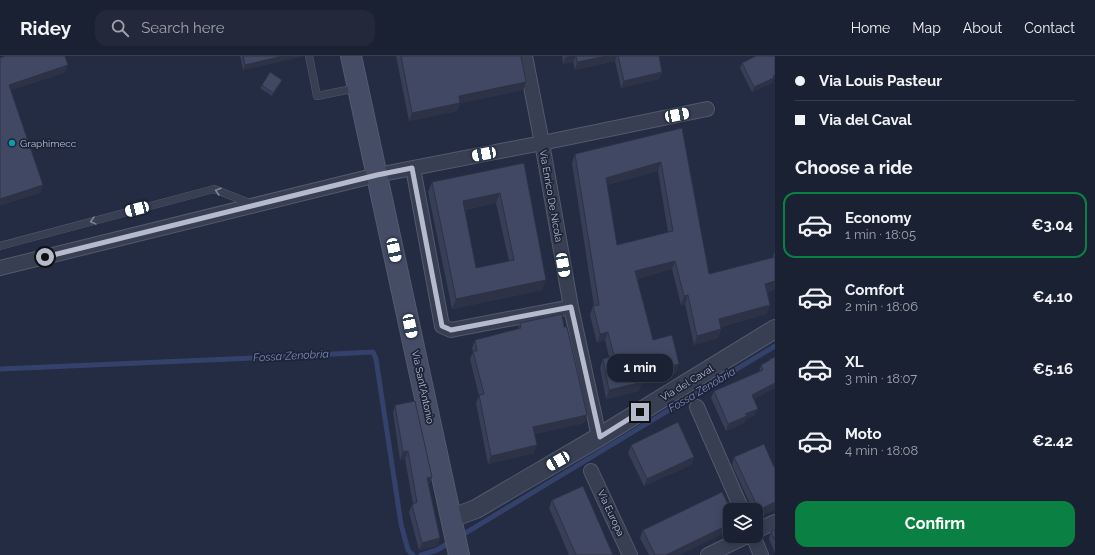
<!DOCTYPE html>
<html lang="en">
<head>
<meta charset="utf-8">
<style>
	body { margin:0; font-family:Raleway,sans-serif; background:#23293a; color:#f1f3f6; height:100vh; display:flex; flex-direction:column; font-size:15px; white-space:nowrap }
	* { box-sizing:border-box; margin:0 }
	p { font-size:13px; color:#9fa3ac }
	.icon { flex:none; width:22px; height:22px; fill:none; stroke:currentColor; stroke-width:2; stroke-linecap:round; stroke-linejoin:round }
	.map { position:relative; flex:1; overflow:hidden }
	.panel { display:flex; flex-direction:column; background:#1a2132; width:320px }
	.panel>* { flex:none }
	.guide { display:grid; align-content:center; height:88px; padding:0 20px; background:#1a2132 }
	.tools { position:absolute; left:723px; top:447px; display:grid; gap:8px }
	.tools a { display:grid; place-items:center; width:40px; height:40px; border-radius:8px; background:#1a2132; box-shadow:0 2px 10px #0003,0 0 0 1px #383e4d; font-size:20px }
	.end { position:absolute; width:18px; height:18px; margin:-9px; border:5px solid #b5bacd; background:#111; box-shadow:0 0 0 2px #111 }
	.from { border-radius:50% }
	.bubble { position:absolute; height:28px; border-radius:12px; background:#1a2132; box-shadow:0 2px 10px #0003,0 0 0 1px #383e4d; font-size:13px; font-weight:700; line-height:28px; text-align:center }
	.car { position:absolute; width:12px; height:24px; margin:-12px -6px; border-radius:5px; box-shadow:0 0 3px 1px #0007; background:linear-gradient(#fff 24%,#345 0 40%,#fff 0 76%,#345 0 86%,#fff 0) }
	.guide b { display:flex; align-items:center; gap:14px; height:38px; font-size:15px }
	.guide b+b { border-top:1px solid #383e4d }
	.guide i { width:10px; height:10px; background:#f1f3f6 }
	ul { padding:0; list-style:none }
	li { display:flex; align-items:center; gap:12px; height:66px; margin:0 8px 6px; padding:0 12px; border:2px solid transparent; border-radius:12px }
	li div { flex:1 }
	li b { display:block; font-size:15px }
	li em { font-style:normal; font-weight:700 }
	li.active { border-color:#0b8043 }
	li>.icon { width:36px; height:36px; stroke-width:1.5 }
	h2 { padding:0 20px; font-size:18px; line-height:48px }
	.button { display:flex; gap:8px; margin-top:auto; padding:8px 20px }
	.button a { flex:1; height:46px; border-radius:12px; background:#0b8043; color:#fff; font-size:16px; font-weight:700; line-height:46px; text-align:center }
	header { display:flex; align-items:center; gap:24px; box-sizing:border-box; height:56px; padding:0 20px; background:#1a2132; border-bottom:1px solid #383e4d }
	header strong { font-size:19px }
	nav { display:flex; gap:22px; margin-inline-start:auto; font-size:14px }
	.search { width:280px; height:36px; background:#23293a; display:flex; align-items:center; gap:10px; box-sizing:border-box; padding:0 14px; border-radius:12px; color:#9fa3ac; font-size:15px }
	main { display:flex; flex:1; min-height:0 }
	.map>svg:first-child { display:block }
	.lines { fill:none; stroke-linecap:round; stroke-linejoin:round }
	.stream { stroke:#34416a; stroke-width:5 }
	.service-casing { stroke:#53596d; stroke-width:8 }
	.minor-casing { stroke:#53596d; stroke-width:16 }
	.tertiary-casing { stroke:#53596d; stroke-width:20 }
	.secondary-casing { stroke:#53596d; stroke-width:22 }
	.service { stroke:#383f53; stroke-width:7 }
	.minor { stroke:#383f53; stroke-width:14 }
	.tertiary { stroke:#383f53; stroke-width:18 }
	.secondary { stroke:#454c66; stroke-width:20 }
	.wall { fill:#373e56; fill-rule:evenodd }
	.shaded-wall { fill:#2d3246 }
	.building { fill:#404864; stroke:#2d3246; fill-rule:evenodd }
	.oneway { stroke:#7d8396 }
	.route { stroke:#b5bacd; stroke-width:5 }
	.culture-dot { fill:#0f9aa8; stroke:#1d2338; stroke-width:1.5 }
	.labels { text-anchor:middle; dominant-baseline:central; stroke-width:3.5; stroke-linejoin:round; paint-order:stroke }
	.poi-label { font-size:10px; fill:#b5bacd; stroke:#1d2338; text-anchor:start }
	.street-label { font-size:10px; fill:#b5bacd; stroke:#1d2338 }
	.water-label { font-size:11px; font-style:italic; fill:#7a8ab7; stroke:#1d2338 }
</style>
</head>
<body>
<header>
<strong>Ridey</strong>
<div class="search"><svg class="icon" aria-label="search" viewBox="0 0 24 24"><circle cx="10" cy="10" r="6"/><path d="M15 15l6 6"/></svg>Search here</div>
<nav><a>Home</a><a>Map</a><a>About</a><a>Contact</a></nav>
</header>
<main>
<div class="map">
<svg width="775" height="499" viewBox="0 0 775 499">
	<rect width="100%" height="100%" fill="#232c43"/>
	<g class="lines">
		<path class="stream" d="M0,313l253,-11 120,-6 3,7 25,165 7,26 5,5
			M459,481l316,-191
			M421,499l16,-5 15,-9"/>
		<defs>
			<path id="service" d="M309,0l8,40 40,-8
				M0,190l214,-57 38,15"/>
			<path id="minor" d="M525,0l17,87 29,164 28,130
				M413,112l29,158 9,4 120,-23
				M0,212l377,-93 165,-32 165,-34
				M697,351l45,103
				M591,415l39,84
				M756,475l19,-9
				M753,480l8,19
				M708,499l39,-19"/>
			<path id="tertiary" d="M452,462l24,-9 123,-72 176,-108"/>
			<path id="secondary" d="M351,0l108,499"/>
		</defs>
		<use href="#service" class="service-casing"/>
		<use href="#minor" class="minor-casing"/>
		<use href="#tertiary" class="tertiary-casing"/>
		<use href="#secondary" class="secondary-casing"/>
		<use href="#service" class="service"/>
		<use href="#minor" class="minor"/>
		<use href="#tertiary" class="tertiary"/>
		<use href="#secondary" class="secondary"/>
	</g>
	<path class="wall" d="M240,0h64l-61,14z
		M396,0h125l5,26 -3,8 -63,13 -3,8 -48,10z
		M562,0h97l3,16 -3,7 -38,9 -6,-27 -40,9 -2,-8 -10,2z
		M742,7l31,17 -1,3 -20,9 -12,-24z
		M281,27l-9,13 -12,-8 2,-3z
		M682,72l27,146 63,-16 3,-6v37l-8,3 3,13 -4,9 -45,13v2l-3,9 -24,7 -9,-41 -4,1 -9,-36 -35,10 16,61 23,33 -34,9 -3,9 -33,8 -6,-31 3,-9 6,-2 -4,-17 -8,3 -7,-28 3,-9h1l-22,-143 3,-9zM658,115l10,61 -51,13 -10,-60z
		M524,107l18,127 -90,19 -24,-117 4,-10zM496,147l13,58 -33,7 -11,-58z
		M520,267l44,4 23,88 -3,8 -49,11 -1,19 -46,11 -12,-61 3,-7 -9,-37 3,-7 -1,-4 3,-8 43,-11z
		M775,301l-21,43 1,15 -9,4 -2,4 -18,8 -15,-33 3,-7 45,-19 2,-7 8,-4 1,-2z
		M395,349l37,72 -3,8 11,53 -3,8 -18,4 -10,-38 3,-7 1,-1 -8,-45 -5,1 -7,-47z
		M631,389l63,12 -3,8 -47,21 -16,-33z
		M734,401l40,10h1v42l-18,9 -1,-8h-3l-21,-45z
		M552,444l61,55h-44l-20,-47z
		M730,454v20l-51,25h-30l-9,-17 3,-8z
		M775,474v23l-6,-14 2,-7z"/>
	<path class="shaded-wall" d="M283,0h21l-61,14 2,-5z
		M570,0h6l-3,6 -10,2 3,-7z
		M607,0h10l-2,5 -40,9 2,-8z
		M68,9l-3,8 -59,19 3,-7z
		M662,16l-3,7 -38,9 3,-7z
		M775,19v4l-2,1 -1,3 -20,9 2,-5z
		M282,24l-1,3 -9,13 1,-3z
		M526,26l-3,8 -63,13 -3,8 -48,10 3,-8 47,-17z
		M661,106l-3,9 -55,15 3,-8z
		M43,129l-3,8 -40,13v-7z
		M500,137l-4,10 -37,8 4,-10z
		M675,205l-3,8 -40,11 3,-9z
		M546,224l-4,10 -90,19 4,-10z
		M775,225v8l-13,4 3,-9z
		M688,239l-3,9 -4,1 3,-9z
		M770,249l-4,9 -50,14 3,-9z
		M721,273l-3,9 -24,7 3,-9z
		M608,276l-3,8 -8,3 3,-9z
		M679,308l-3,9 -34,9 -3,9 -33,8 3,-9 32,-15z
		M775,327v5l-26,14 3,-7z
		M758,353l-3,6 -9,4 -2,4 -18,8 2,-7 17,-10z
		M587,359l-3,8 -54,12 3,-8z
		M537,389l-3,8 -46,11 3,-8z
		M408,395l-3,8 -5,1 3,-8z
		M694,401l-3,8 -47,21 3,-7z
		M432,421l-3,8 -2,-7z
		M775,446v7l-18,9 2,-8z
		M730,468v6l-51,25h-13z
		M440,482l-3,8 -18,4 3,-7z"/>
	<path class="building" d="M5,0h60l3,9 -59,20 34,100 -43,14v-141z
		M243,0h40l-38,9z
		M401,0h120l5,26 -67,14 1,7 -48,10z
		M576,0h31l-30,6z
		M618,0h41l3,16 -38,9z
		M756,0h19v19l-2,1 1,2 -20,9 -12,-24z
		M270,16l12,8 -9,13 -11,-8z
		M682,72l27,146 66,-17v24l-10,3 5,21 -51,14 2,10 -24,7 -9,-41 -4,1 -9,-35 -40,10 18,69 19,-5 7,29 -38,11 2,7 -34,8 -6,-31 11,-3 -6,-24 -8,2 -7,-28 6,-1 -24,-151zM661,106l12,69 -56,14 -11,-67z
		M524,107l22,117 -90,19 -24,-117zM500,137l14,67 -38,8 -13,-67z
		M562,258l2,13h3l20,88 -54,12 4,18 -46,11 -12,-61 5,-1 -11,-43h4l-2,-11 46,-12 -1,-5z
		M775,301v26l-23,12 6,14 -13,5 2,2 -19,8 -14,-33 49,-21 -2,-5 9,-5v-1z
		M415,345l17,76 -5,1 13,60 -18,5 -10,-38 5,-3 -9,-51 -5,1 -8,-47z
		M678,366l16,35 -47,22 -16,-34z
		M764,388l10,23h1v35l-16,8 -25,-53z
		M583,430l30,69h-37l-24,-55z
		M722,436l9,18h-1v14l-64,31h-11l-12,-25z
		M775,474v10l-4,-8z"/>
	<defs><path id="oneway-chevron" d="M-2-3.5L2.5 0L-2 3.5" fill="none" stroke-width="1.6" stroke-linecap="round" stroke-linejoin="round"/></defs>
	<g class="oneway">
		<use href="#oneway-chevron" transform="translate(218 135) rotate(-164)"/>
		<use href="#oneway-chevron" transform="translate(93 165) rotate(165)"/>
	</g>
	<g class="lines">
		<path class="route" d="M45,201l332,-82 35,-7 30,158 9,4 120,-23 29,130 40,-25"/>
	</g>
	<circle class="culture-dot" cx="12" cy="87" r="4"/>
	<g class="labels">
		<g class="poi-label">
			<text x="20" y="87">Graphimecc</text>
		</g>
		<g class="street-label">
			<text transform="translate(551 140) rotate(80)">Via Enrico De Nicola</text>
			<text transform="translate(687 327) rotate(-31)">Via del Caval</text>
			<text transform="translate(423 331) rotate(78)">Via Sant'Antonio</text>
			<text transform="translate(611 457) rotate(65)">Via Europa</text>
		</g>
		<g class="water-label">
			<text transform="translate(291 300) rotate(-3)">Fossa Zenobria</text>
			<text transform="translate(702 334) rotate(-31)">Fossa Zenobria</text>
		</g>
	</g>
</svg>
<div class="tools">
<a><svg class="icon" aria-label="layers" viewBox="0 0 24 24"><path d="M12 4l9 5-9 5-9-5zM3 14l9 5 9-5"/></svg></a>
</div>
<i class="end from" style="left:45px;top:201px"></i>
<i class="end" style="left:640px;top:356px"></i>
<div class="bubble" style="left:607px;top:298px;width:66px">1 min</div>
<i class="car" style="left:677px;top:59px;rotate:79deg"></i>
<i class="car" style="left:484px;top:98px;rotate:259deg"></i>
<i class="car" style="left:137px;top:153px;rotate:255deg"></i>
<i class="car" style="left:394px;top:194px;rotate:168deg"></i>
<i class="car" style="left:563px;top:209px;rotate:170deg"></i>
<i class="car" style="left:410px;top:270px;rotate:168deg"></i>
<i class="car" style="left:558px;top:405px;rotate:240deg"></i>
</div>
<section class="panel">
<div class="guide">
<b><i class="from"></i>Via Louis Pasteur</b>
<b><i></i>Via del Caval</b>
</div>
<h2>Choose a ride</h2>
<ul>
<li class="active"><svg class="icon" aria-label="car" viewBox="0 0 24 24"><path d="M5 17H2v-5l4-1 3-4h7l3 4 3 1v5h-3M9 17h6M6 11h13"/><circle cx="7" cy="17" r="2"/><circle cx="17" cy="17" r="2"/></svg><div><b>Economy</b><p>1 min · 18:05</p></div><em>€3.04</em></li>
<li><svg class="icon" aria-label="car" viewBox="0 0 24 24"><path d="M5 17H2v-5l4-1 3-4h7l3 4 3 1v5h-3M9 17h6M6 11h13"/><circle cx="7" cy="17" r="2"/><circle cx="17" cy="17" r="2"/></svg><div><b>Comfort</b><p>2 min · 18:06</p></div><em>€4.10</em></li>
<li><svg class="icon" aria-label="car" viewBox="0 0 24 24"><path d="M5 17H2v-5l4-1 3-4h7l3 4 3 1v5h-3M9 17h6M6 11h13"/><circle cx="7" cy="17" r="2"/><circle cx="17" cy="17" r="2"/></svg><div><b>XL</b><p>3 min · 18:07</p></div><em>€5.16</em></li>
<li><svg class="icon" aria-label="car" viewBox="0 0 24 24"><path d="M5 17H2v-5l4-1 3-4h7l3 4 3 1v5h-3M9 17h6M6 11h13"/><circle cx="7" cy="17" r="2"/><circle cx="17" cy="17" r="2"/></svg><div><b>Moto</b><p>4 min · 18:08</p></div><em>€2.42</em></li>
</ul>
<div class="button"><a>Confirm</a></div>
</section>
</main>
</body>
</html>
